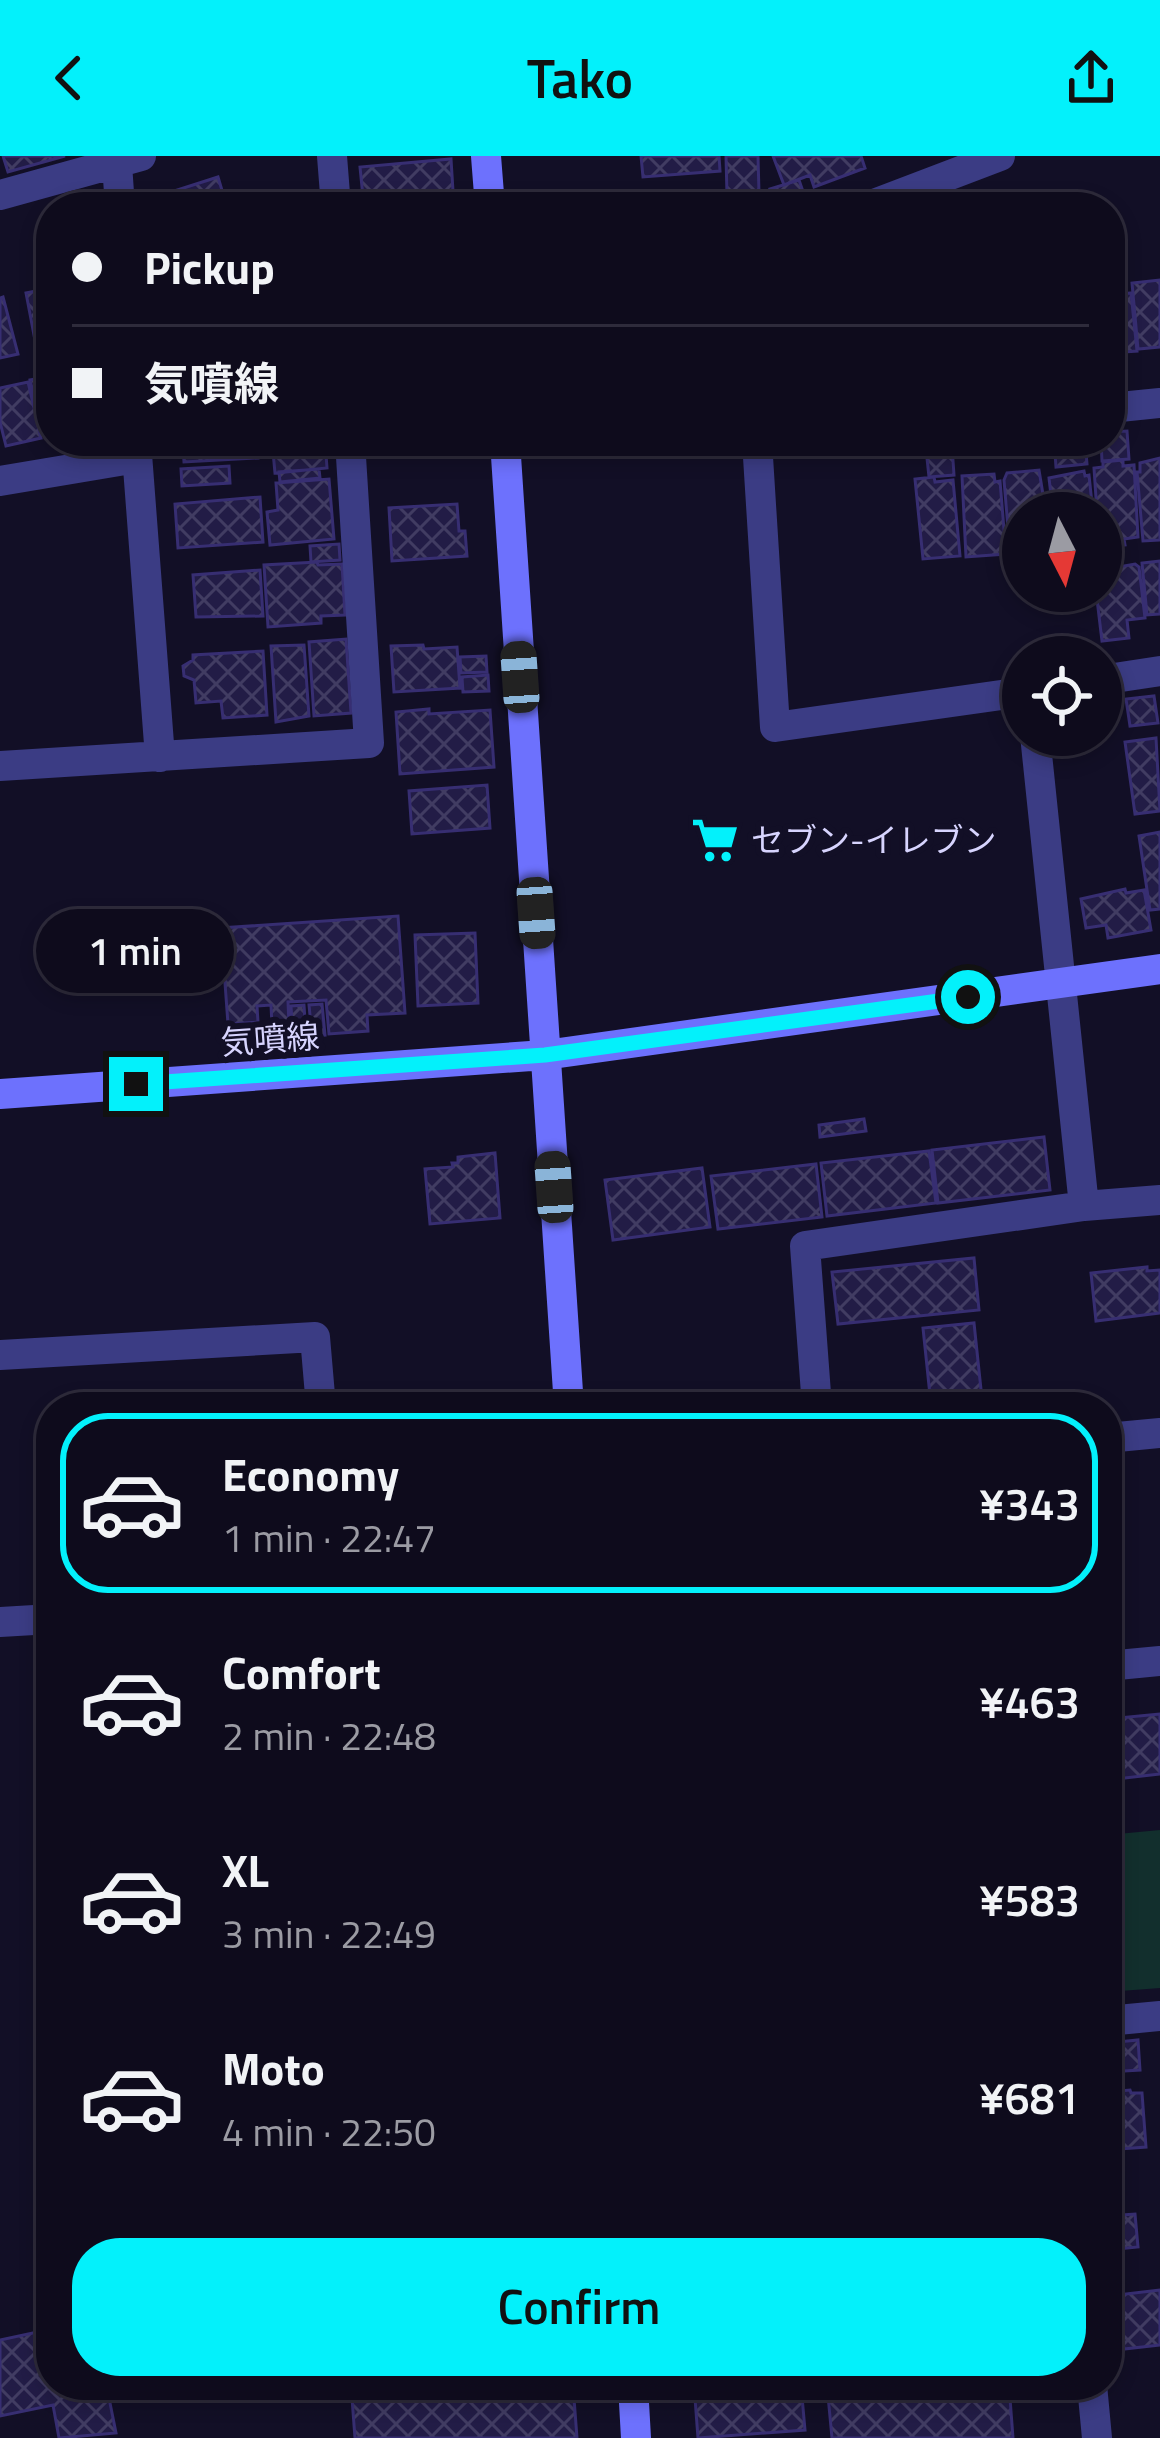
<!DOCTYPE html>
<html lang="en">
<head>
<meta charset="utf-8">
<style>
	body { margin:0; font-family:"Titillium Web","Noto Sans JP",sans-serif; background:#171425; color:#f1f3f6; height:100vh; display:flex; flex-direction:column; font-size:45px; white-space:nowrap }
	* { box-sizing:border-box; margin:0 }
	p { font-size:39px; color:#9b9ba3 }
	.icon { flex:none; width:66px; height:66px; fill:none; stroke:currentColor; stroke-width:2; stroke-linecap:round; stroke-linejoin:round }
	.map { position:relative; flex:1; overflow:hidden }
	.panel { position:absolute; left:36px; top:1236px; width:1086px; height:1008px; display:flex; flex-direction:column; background:#0e0b1c; border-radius:48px; box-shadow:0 6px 18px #0003,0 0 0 3px #2e2b3b }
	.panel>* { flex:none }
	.top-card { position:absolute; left:36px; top:36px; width:1089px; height:264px; border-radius:48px; box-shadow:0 6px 18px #0003,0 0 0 3px #2e2b3b; display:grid; align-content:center; height:264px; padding:0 36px; background:#0e0b1c }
	.needle { width:78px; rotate:174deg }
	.buttons { position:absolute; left:1002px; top:336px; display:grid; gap:24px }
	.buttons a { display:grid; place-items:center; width:120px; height:120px; border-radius:50%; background:#0e0b1c; box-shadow:0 6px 18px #0003,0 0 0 3px #2e2b3b; font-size:60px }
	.end { position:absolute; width:54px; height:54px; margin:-27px; border:15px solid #03f1fb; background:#111; box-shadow:0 0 0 6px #111 }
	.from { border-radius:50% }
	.bubble { position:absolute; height:84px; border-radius:42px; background:#0e0b1c; box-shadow:0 6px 18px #0003,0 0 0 3px #2e2b3b; font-size:39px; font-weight:600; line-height:84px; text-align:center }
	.car { position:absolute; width:36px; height:72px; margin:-36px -18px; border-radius:15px; box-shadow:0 0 9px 3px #0007; background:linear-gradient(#222 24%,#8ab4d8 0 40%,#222 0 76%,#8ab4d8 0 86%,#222 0) }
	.top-card b { display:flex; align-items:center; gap:42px; height:114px; font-size:45px }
	.top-card b+b { border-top:3px solid #2e2b3b }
	.top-card i { width:30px; height:30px; background:#f1f3f6 }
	ul { padding:21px 0 0; list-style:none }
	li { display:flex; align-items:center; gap:36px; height:180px; margin:0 24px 18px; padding:0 12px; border:6px solid transparent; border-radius:48px }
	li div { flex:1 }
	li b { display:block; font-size:45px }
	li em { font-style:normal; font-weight:600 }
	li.current { border-color:#03f1fb }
	li>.icon { width:108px; height:108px; stroke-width:1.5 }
	.cta { display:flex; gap:24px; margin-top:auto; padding:24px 36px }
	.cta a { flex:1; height:138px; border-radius:48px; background:#03f1fb; color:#111; font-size:48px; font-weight:600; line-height:138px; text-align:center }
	header { display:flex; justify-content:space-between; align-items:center; height:156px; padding:0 36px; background:#03f1fb; color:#111; font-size:54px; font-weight:600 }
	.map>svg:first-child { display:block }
	.green { fill:#122f2d }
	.building { fill:url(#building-cross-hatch); stroke:#372e72; stroke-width:3 }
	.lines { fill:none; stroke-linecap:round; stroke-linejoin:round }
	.street { stroke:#3b3c84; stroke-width:30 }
	.secondary { stroke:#6d71fd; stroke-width:30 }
	.route { stroke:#03f1fb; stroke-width:15 }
	.labels { text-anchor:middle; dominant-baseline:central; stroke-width:12; stroke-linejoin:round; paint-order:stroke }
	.poi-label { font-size:33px; fill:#d7d4fe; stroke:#120f26; text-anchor:start }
	.street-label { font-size:33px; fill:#d7d4fe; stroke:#120f26 }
</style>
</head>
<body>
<header><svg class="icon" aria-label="back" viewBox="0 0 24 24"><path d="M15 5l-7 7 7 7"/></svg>Tako<svg class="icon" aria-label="share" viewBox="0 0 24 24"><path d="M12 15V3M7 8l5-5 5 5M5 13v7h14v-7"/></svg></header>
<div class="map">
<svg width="1160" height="2282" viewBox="0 0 1160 2282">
	<defs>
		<pattern id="building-cross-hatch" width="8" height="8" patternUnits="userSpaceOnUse" patternTransform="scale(3)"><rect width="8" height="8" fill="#221c46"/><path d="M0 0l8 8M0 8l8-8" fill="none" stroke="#413c62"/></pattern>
	</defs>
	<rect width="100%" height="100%" fill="#120f26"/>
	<path class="green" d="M1160,1674v158l-53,4v-157z"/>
	<path class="building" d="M3,0h62l-57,16z
		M641,0h78l1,15 -77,6z
		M726,0h32l1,37 -32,2z
		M773,0h88l4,12 -51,19 -4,-12 -26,10z
		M451,3l3,48h-90l-4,-40z
		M218,21l9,30h-52l-4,-15z
		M799,24l8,23 -30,4 -7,-18z
		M615,36v15h-69l-1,-11z
		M1160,124v67l-22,2 -6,-66z
		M51,132v60l-14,3 -11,-58z
		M1131,137l6,58 -27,2v-58z
		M3,141l15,57 -18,4v-60z
		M51,220v56l-9,2 -12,-54z
		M28,226l13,56 -35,8 -6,-24v-34z
		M1127,275l2,28 -27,2 -1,-20h9v-9z
		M189,285h68l1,17 -74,4 -1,-14 6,-1z
		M272,285h53l2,27 -52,5z
		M1054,285h31l2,23 -31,3z
		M952,290l2,29 -25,2 -3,-28z
		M1160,302v82l-17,1 -6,-69h3v-9z
		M1123,304v6l11,-1 4,72 -14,2 1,6 -20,2 -4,-34h-4l-3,-45 9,-1v-5z
		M229,310l1,17 -48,3 -1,-17z
		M319,313l1,9 -40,4 -1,-10z
		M1039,314l7,43h-23v38l-13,1 -6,-72 3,-7z
		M1084,315l1,5 4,-1 4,38h-40l-4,-35z
		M994,318l1,8 5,-1 6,73 -40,3 -4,-81z
		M934,321l1,5 18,-2 7,76 -37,3 -8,-80z
		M329,323l5,60 -64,6 -3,-33 11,-2 -2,-27z
		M260,341l3,45 -85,6 -3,-44z
		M457,348l2,27h6l2,25 -75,5 -3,-53z
		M339,388l1,16 -29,2 -1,-16z
		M1160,405v53l-13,1 -5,-52z
		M317,406l1,3 24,-1 3,51 -24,1v7l-53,4 -4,-62z
		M1135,408l4,3 6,51 -18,2 2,18 -27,3 -6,-50h5v-21z
		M260,414l3,46 -67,1 -3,-42z
		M346,483l5,74 -37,3 -5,-74z
		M304,489l5,71 -33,6 -5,-76z
		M423,489l1,4 33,-2 3,41 -66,4 -3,-46z
		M263,495l4,64 -44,3 -2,-17 -25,2 -2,-23 -10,-4 -1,-10 10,-6v-5z
		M486,500l1,16 -26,1 -1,-16z
		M488,519l1,16 -26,1 -1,-15z
		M1154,540l4,27 -28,3 -4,-27z
		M429,553v5l61,-4 4,57 -94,7 -4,-62z
		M1156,582l4,73 -25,3 -10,-72z
		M487,629l3,43 -78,6 -3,-43z
		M1160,676v77l-10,1 -11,-74z
		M1125,733l1,4 18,-3 7,40 -43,8 -2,-13 -20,3 -5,-29z
		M398,760l7,97 -38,2 1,16 -39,3 -3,-34 -38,2 1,23 -17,1 -1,-21 -14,1 1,16 -30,2 -7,-96z
		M475,777l3,70 -60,3 -3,-71z
		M322,848l3,31 -13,1 -3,-31z
		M304,849l2,31 -13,1 -2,-31z
		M864,963l2,12 -46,6 -1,-12z
		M1044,981l6,53 -112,13 -6,-53z
		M929,995l7,52 -109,13 -6,-53z
		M495,997l5,65 -70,6 -5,-55 28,-2 -1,-4h6v-6z
		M816,1008l6,53 -104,12 -7,-53z
		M702,1012l8,59 -97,13 -8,-60z
		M974,1102l5,52 -141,14 -6,-52z
		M1147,1111v4l13,-1v43l-64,8 -5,-48z
		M974,1167l8,76 -51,6 -8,-77z
		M1160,1558v60l-53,6v-61z
		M1138,1884l2,30 -32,2 -1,-29z
		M1130,1934l1,3h11l4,54 -39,3v-58z
		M1135,2058l3,33 -31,3v-34z
		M1160,2134v55l-36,4 -7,-54z
		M51,2173v56h82l-25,8 8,40 -57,5 -6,-33 -53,11v-76z
		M351,2229h222l4,53h-222z
		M694,2229h107l4,45 -107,8z
		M827,2229h182l4,53h-181z"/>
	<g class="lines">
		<path class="street" d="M332,0l4,51
			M117,8l3,43
			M0,39l141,-39
			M866,51l134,-51
			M1110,252l50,-5
			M136,285l24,316
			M757,285l18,286 248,-35
			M757,289l35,-4
			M0,325l137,-23
			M1101,524l59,-9
			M1035,579l49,471
			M0,610l369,-23 -19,-302
			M0,1199l315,-18 6,70
			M817,1251l-12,-161 279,-40 76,-6
			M1107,1282l53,-5
			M0,1466l51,-3
			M1107,1510l53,-5
			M1107,1865l53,-5
			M1092,2229l5,53"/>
		<path class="secondary" d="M486,0l4,51
			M505,285l64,966
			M0,938l545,-39 615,-86
			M633,2229l3,53"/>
	</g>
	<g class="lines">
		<path class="route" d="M136,928l409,-29 423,-58"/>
	</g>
	<defs>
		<symbol id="supermarket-bare" viewBox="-9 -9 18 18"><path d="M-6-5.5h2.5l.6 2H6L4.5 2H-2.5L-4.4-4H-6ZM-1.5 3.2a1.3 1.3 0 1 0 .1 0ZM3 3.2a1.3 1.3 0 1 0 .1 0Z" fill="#03f1fb" stroke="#120f26" stroke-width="2.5" paint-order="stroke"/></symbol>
	</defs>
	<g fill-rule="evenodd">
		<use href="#supermarket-bare" x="682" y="651" width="66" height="66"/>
	</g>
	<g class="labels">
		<g class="poi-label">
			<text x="751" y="684">セブン-イレブン</text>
		</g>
		<g class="street-label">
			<text transform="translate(270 883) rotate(-4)">気噴線</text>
		</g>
	</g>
</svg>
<div class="buttons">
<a><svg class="needle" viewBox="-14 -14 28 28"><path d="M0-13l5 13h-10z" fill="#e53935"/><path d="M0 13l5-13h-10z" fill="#9b9ba3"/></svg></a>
<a><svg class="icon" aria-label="locate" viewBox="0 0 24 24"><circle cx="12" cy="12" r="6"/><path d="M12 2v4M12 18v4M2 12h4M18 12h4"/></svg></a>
</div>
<i class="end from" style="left:968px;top:841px"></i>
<i class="end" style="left:136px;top:928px"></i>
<div class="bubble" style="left:36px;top:753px;width:198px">1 min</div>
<i class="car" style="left:520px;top:521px;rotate:356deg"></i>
<i class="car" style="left:536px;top:757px;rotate:176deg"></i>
<i class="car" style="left:554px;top:1031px;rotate:356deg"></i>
<div class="top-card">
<b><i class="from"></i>Pickup</b>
<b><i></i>気噴線</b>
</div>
<section class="panel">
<ul>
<li class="current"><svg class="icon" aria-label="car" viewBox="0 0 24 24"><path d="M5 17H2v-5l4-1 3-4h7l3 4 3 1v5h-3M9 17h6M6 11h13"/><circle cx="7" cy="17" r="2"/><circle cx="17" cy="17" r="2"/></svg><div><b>Economy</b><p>1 min · 22:47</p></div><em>¥343</em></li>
<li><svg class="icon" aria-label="car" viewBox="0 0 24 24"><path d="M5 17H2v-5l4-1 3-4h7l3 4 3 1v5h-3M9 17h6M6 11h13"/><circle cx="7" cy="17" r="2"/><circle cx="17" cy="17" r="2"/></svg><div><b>Comfort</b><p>2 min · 22:48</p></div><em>¥463</em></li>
<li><svg class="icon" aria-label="car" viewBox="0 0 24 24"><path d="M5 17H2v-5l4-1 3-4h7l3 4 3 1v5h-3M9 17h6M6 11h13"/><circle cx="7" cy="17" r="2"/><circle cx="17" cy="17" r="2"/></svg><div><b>XL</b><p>3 min · 22:49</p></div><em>¥583</em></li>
<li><svg class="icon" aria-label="car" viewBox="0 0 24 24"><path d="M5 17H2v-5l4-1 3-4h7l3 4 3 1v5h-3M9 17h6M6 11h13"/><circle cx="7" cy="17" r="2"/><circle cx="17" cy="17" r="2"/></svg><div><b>Moto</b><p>4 min · 22:50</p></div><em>¥681</em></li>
</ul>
<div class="cta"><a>Confirm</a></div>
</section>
</div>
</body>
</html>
